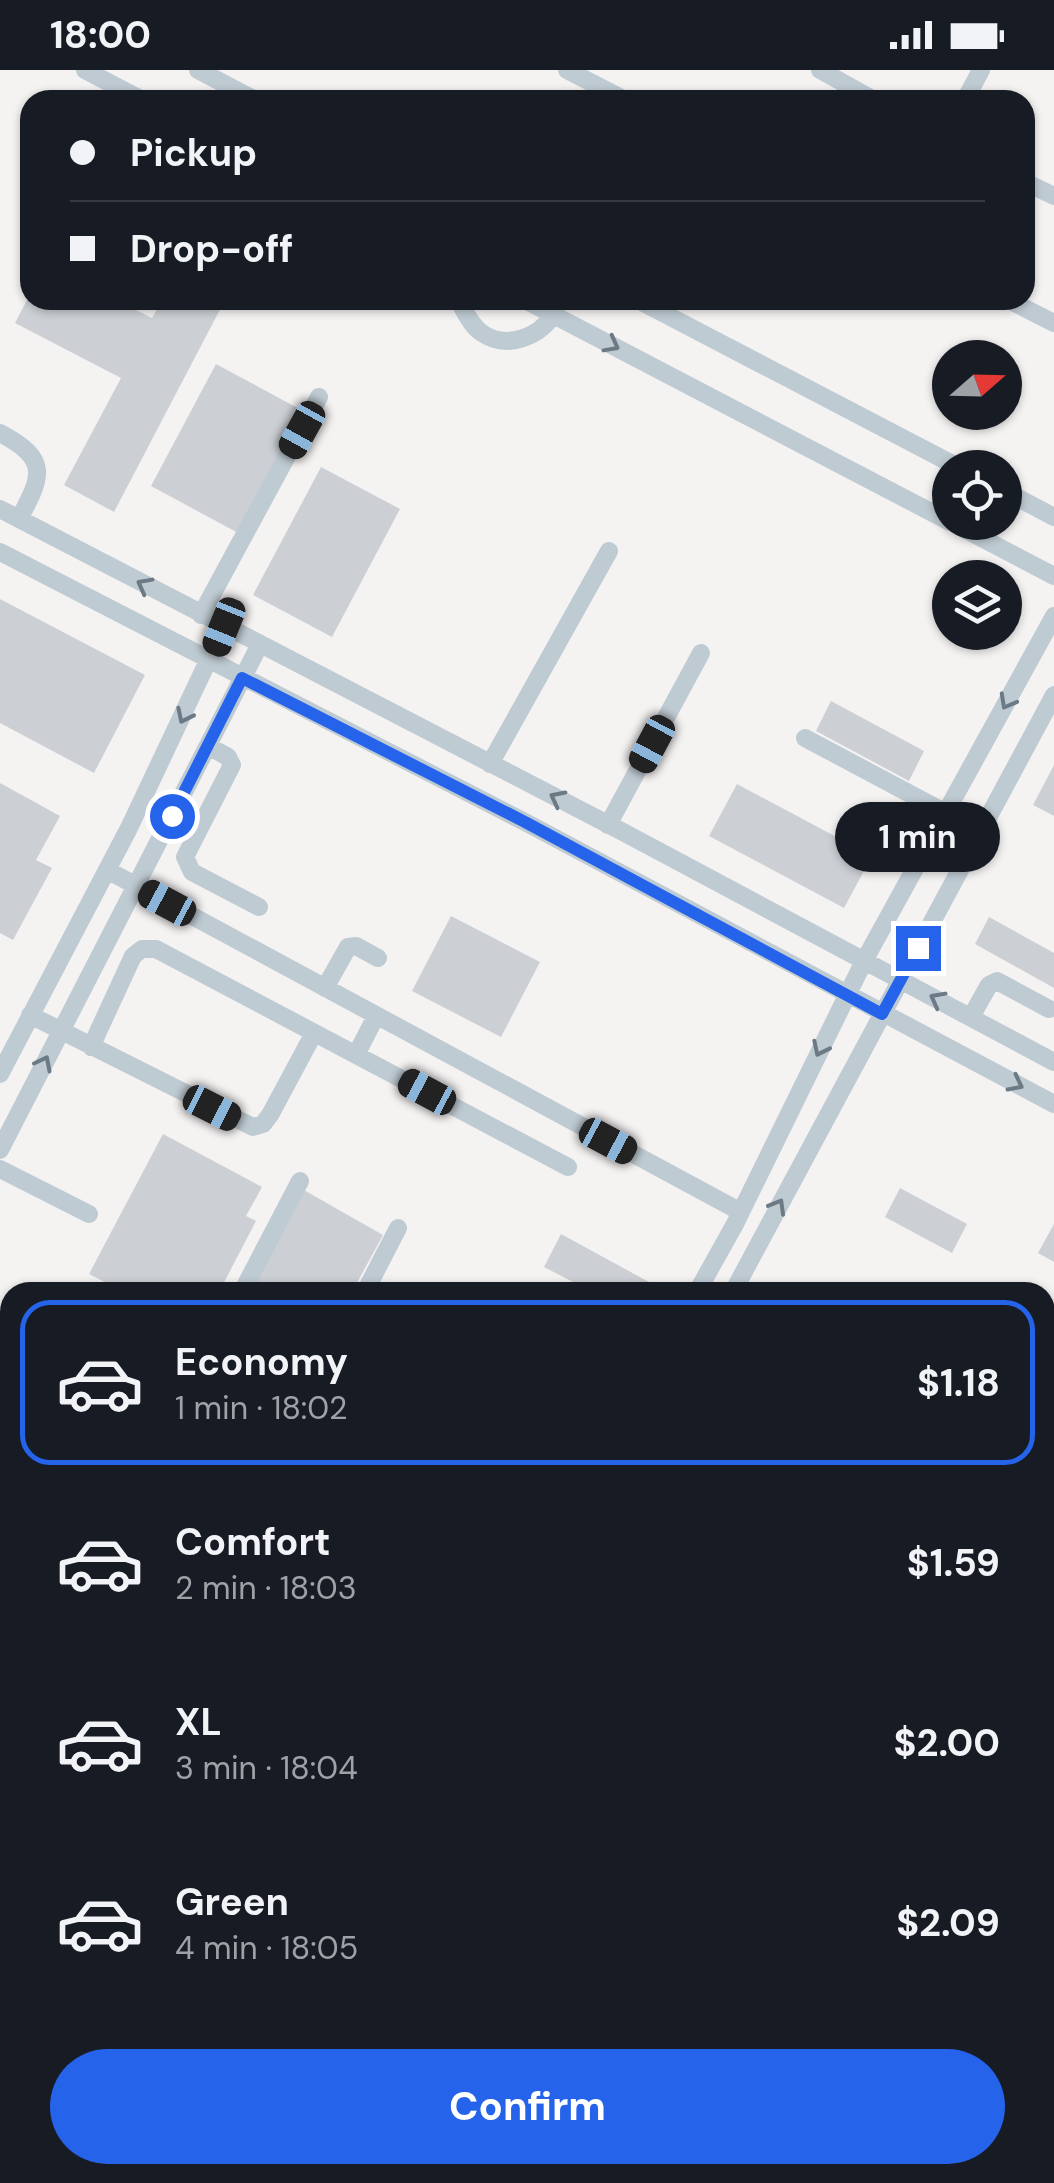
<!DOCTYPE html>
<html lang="en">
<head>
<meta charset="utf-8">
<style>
	body { margin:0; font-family:"DM Sans",sans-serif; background:#20242c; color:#f1f3f6; height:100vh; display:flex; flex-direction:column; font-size:38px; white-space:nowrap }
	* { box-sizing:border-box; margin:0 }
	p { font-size:32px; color:#9ea1a6 }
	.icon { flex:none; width:55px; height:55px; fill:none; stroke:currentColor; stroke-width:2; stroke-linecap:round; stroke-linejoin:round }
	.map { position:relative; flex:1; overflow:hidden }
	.drawer { position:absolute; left:0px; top:1212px; width:1055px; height:902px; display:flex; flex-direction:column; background:#171b24; border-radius:30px 30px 0 0; box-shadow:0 2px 8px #0004 }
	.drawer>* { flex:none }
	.guide { position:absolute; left:20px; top:20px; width:1015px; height:220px; border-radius:30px; box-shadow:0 2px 8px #0004; display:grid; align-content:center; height:220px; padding:0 50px; background:#171b24 }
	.needle { width:65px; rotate:70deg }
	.buttons { position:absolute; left:932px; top:270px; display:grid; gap:20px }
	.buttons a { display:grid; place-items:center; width:90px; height:90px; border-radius:50%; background:#171b24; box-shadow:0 2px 8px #0004; font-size:50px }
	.end { position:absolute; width:45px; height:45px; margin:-22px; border:12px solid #2563eb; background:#fff; box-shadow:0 0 0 5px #fff }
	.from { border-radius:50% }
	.bubble { position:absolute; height:70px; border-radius:35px; background:#171b24; box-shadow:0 2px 8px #0004; font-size:32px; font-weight:700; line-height:70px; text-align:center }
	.car { position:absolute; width:30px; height:60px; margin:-30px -15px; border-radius:12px; box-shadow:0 0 8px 2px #0007; background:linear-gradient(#222 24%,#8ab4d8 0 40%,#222 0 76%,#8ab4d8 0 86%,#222 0) }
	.guide b { display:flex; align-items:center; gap:35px; height:95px; font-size:38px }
	.guide b+b { border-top:2px solid #363941 }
	.guide i { width:25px; height:25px; background:#f1f3f6 }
	ul { padding:18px 0 0; list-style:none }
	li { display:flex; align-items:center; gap:30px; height:165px; margin:0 20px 15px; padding:0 30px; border:5px solid transparent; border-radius:30px }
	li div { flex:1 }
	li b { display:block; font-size:38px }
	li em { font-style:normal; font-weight:700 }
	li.selected { border-color:#2563eb }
	li>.icon { width:90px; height:90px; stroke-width:1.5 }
	.button { display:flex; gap:20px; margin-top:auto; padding:20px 50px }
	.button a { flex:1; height:115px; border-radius:60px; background:#2563eb; color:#fff; font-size:40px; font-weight:700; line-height:115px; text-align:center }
	.status { display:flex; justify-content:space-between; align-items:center; height:70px; padding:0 50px; background:#171b24; direction:ltr }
	.status svg { height:28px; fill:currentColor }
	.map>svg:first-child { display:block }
	.building { fill:#ccd0d5 }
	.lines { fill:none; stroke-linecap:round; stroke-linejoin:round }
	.minor { stroke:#bfcbd3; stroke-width:18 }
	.oneway { stroke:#6c7a85 }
	.route { stroke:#2563eb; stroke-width:12 }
</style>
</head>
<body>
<div class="status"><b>18:00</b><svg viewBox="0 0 49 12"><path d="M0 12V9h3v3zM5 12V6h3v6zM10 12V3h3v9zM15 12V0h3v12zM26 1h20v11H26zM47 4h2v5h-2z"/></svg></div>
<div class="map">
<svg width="1054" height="2113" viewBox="0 0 1054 2113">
	<rect width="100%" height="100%" fill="#f5f2f2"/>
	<path class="building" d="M30,224v6h86l36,18 10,-18h63l-111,212 -50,-27 57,-107 -106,-55z
		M216,294l89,48 -65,122 -89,-48z
		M321,397l79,42 -68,128 -79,-42z
		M0,529l145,76 -51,98 -94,-50z
		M831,631l93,50 -15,30 -93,-50z
		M1054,695v51l-21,-11z
		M0,713l60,33 -24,44 16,8 -39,72 -13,-7z
		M737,714l135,72 -28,52 -135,-72z
		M451,846l89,46 -39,75 -89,-46z
		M989,847l65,36v35l-79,-44z
		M163,1064l99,53 -16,29 10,5 -37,71h-95l-35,-18z
		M900,1118l67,36 -15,29 -67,-36z
		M302,1119l81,46 -31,57h-104z
		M1054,1154v38l-16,-9z
		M561,1164l88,48 -5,10h-52l-48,-25z
		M675,2105h49l2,8h-54z"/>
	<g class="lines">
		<path class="minor" d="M85,0l57,30
			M198,0l57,30
			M567,0l58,30
			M820,0l54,30
			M965,30l16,-30
			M1025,112l29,14
			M458,230c7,11 13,26 24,33 24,17 57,4 71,-18
			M525,230l425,222
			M638,230l322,168
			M1009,230l45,23
			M0,363c49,26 43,42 19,86
			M1005,421l49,26
			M0,439l623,323 431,230
			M951,452l103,54
			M0,482l525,270 529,282
			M201,545l118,-218
			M805,668l141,75
			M208,676l20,11 4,8 -47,92 7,15 67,35
			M490,694l119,-213
			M608,755l93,-172
			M107,800l634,342
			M325,918l23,-41 8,-1 22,12
			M30,945l223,112 10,-3 7,-9 44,-82
			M971,947l18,-32 8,-4 52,28
			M91,977l42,-91 9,-7h14l412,218
			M356,985l20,-39
			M0,1004l129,-246 95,-201
			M0,1080l259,-504
			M0,1099l89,45
			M242,1222l58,-111
			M365,1222l33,-64
			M697,1222l38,-68 129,-263 190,-345
			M733,1222l321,-597
			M0,1273l10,5
			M0,1331l10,5
			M1045,1356l9,-17
			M1045,1459l9,4
			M0,1783l10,5
			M1045,1817l9,5
			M0,1822l10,5
			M1045,1881l9,5
			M1045,1953l9,-16
			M1045,2011l9,-17
			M1045,2024l9,5
			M242,2105l3,8
			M268,2105l2,8
			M604,2105l14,8
			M288,2113l7,-8
			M483,2113l4,-8
			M874,2113l4,-8
			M914,2113l4,-8
			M958,2113l4,-8"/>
	</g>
	<defs><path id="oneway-chevron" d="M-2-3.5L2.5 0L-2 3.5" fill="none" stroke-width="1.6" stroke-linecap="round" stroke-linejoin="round" transform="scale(2.5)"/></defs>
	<g class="oneway">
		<use href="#oneway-chevron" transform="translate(612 275) rotate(28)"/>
		<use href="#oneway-chevron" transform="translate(144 515) rotate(-152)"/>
		<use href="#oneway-chevron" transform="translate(1007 632) rotate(119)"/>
		<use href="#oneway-chevron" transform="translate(184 646) rotate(116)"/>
		<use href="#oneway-chevron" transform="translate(557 728) rotate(-153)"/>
		<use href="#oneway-chevron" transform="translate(937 929) rotate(-152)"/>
		<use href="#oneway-chevron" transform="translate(820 979) rotate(116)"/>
		<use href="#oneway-chevron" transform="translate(44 993) rotate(-63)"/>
		<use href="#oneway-chevron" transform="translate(1016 1014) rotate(27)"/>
		<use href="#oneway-chevron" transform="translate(778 1136) rotate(-60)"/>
	</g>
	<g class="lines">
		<path class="route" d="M172,746l70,-138 283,144 357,192 36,-66"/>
	</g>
</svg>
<div class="buttons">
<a><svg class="needle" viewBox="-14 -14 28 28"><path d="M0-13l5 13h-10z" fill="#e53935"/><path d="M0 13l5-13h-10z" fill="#9ea1a6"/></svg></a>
<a><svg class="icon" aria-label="locate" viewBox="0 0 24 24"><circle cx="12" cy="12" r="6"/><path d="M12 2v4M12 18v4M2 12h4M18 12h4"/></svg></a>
<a><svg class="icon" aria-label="layers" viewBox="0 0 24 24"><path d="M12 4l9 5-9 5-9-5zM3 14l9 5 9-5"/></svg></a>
</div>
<i class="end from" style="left:172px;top:746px"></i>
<i class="end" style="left:918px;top:878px"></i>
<div class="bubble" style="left:835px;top:732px;width:165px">1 min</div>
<i class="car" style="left:302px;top:360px;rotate:209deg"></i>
<i class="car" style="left:224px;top:557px;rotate:202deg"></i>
<i class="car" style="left:652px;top:674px;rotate:208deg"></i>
<i class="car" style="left:167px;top:833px;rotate:298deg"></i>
<i class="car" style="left:427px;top:1022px;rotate:298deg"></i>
<i class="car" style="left:212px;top:1038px;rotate:117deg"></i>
<i class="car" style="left:608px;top:1071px;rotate:118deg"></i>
<div class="guide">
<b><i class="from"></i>Pickup</b>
<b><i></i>Drop-off</b>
</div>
<section class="drawer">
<ul>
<li class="selected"><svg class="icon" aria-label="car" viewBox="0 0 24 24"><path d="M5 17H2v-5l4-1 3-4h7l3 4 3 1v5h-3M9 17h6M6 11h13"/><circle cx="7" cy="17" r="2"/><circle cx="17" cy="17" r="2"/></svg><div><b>Economy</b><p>1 min · 18:02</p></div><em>$1.18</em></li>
<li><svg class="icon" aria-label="car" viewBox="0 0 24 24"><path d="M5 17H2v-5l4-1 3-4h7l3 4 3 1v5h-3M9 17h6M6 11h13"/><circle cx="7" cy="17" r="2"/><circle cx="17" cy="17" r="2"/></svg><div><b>Comfort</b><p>2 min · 18:03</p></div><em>$1.59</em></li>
<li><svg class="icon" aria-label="car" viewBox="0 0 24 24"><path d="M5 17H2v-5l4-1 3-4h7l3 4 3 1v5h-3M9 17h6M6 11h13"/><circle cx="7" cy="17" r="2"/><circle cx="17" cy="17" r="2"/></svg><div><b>XL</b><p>3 min · 18:04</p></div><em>$2.00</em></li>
<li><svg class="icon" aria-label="car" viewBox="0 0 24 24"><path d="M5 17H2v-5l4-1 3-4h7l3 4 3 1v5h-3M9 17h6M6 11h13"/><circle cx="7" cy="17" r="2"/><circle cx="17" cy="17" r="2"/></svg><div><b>Green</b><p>4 min · 18:05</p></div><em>$2.09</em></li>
</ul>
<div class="button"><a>Confirm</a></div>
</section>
</div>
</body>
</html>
